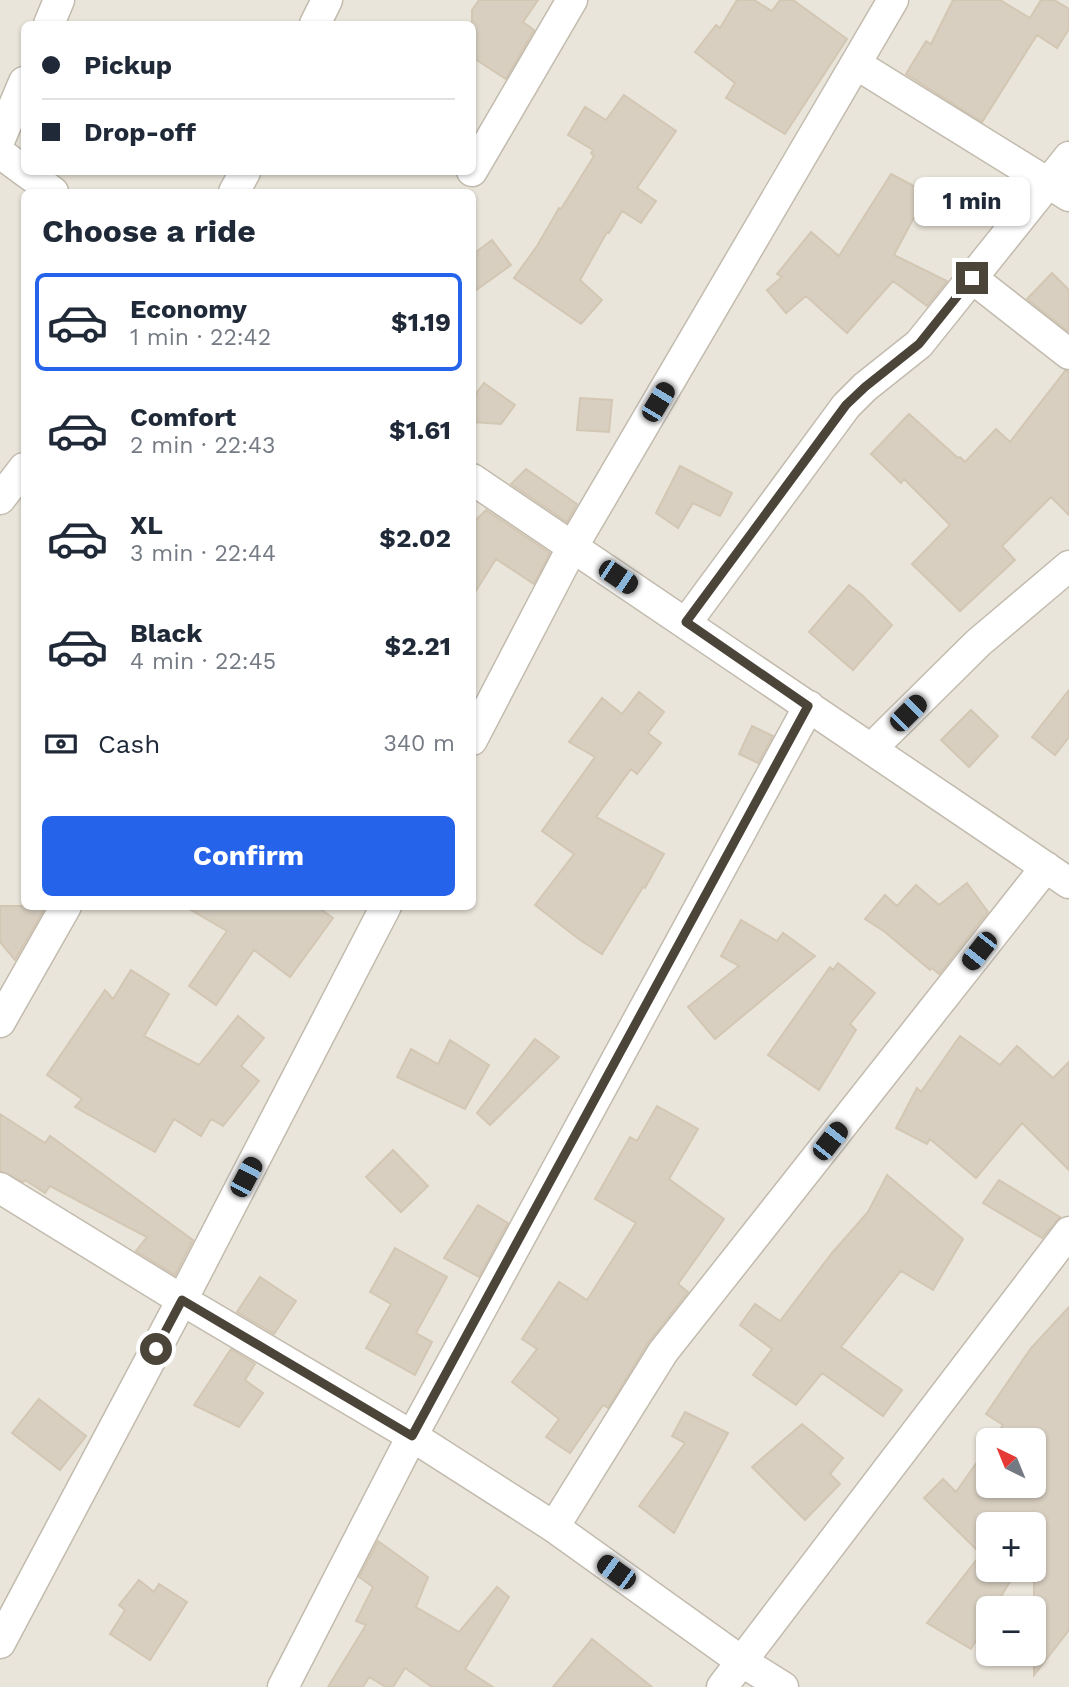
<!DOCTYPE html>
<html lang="en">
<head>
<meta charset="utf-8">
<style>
	body { margin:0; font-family:"Work Sans",sans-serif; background:#f2f2f3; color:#1f2937; height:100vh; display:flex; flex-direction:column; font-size:26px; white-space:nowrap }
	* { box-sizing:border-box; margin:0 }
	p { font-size:23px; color:#747a83 }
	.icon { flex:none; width:38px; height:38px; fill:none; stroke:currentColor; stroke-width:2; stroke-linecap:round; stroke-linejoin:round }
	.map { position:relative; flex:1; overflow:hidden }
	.drawer { position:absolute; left:21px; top:189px; width:455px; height:721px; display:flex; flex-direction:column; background:#fff; border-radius:10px; box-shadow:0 2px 5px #0004 }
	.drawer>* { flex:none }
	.guide { position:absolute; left:21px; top:21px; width:455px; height:154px; border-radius:10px; box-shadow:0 2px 5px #0004; display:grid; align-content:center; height:154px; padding:0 21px; background:#fff }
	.needle { width:46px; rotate:317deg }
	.fabs { position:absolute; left:976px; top:1428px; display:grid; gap:14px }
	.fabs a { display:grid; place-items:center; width:70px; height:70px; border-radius:10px; background:#fff; box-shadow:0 2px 5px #0004; font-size:35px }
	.end { position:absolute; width:32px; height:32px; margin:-16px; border:9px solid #4b4439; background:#fff; box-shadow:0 0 0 4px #fff }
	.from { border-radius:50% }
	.bubble { position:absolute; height:49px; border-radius:10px; background:#fff; box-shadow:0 2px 5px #0004; font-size:23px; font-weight:700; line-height:49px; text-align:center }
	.car { position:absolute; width:21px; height:42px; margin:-21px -10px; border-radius:9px; box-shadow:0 0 5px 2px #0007; background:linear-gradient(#222 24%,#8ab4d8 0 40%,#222 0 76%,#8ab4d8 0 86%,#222 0) }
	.guide b { display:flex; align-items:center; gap:24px; height:66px; font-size:26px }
	.guide b+b { border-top:2px solid #e0e1e3 }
	.guide i { width:18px; height:18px; background:#1f2937 }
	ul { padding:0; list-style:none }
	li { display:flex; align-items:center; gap:21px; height:98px; margin:0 14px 10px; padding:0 7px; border:4px solid transparent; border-radius:10px }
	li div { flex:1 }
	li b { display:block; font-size:26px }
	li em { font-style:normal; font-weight:700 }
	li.on { border-color:#2563eb }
	li>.icon { width:63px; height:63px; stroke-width:1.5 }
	h2 { padding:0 21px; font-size:32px; line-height:84px }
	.pay { display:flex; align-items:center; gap:18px; height:77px; padding:0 21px; font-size:26px }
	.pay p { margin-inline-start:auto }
	.action { display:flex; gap:14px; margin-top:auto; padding:14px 21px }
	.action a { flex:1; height:80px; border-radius:10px; background:#2563eb; color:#fff; font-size:28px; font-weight:700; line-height:80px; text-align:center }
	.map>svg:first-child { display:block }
	.residential { fill:#eae5da; fill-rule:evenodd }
	.building { fill:#d8cfc1; stroke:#d3c7b4; stroke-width:2 }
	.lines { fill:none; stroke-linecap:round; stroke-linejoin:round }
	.minor-casing { stroke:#c2bbae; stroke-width:33 }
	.minor { stroke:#fff; stroke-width:30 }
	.route { stroke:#4b4439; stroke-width:9 }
</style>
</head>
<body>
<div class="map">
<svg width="1069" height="1687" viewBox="0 0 1069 1687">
	<rect width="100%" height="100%" fill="#f6f3ec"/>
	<path class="residential" d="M0,0h1069v1687h-1069zM24,24h448v148h-448zM24,192h448v714h-448zM989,1440h45v46h-45zM989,1524h45v46h-45zM989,1608h45v46h-45z"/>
	<path class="building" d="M479,0h59l-15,22 11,8 -28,49 -34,-22v-47z
		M737,0h17l18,11 8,-11h13l54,39 -62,95 -59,-36 9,-15 -40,-31 21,-27 4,3z
		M953,0h47l30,18 11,-18h13l15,9v20l-12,19 -20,-13 -55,87 -76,-48 20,-33 5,3z
		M624,95l52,36 -39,57 19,13 -15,22 -19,-12 -13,22 -2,-1 -27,48 22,20 -21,24 -67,-46 23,-32 22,-38 2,1 33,-53 -3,-3 2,-3 -25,-15 17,-28 21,13z
		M891,174l36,19 -33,62 53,26 -20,25 -34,-25 -46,52 -41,-37 -20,17 -19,-23 15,-13 -5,-3 34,-42 28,24z
		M492,240l19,25 -39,28v-38z
		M1052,273l17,17v42l-42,-33z
		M1065,371h4v144l-18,-18 -49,49 13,14 -55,51 -48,-47 38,-39 -46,-46 -3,4 -30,-29 38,-40 49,44 2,-1 5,5 31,-33 14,13z
		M484,383l31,22 -14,19 -29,-2v-23z
		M580,398l32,2 -3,32 -32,-2z
		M680,466l52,27 -12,23 -27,-13 -15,25 -22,-15z
		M526,469l51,35 -10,18 -56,-38z
		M486,510l64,43 -16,31 -38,-25 -24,38v-73z
		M849,585l13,10 30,30 -39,45 -44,-38z
		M1069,690v47l-14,18 -23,-18z
		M639,692l25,20 -16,21 13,10 -24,31 -6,-5 -35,48 68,37 -19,34 -2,-1 -41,67 -22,-14 -45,-35 39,-51 -32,-23 53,-74 -26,-15 33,-44 20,16z
		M971,710l27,26 -29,31 -28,-27z
		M752,726l21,10 -15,27 -19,-9z
		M967,883l21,29 -49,62 -7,-6 -2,2 -45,-38 -20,-13 20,-24 12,11 19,-21 23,20z
		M0,906h46l-31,54 -15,-18z
		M184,906h132l17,12 -43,59 -36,-27 -38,55 -27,-19 38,-55z
		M741,920l36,21 6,-8 32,23 -100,83 -27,-32 51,-41 -18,-10z
		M838,963l37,30 -25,31 6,6 -37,60 -51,-35 62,-88 3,3z
		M131,970l38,24 -25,42 55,29 39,-49 26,22 -23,28 18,15 -36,45 -12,-7 -10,17 -27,-17 -19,33 -80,-45 7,-8 -35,-24 58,-85 8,9z
		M960,1036l40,29 17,-19 36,32 16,-16v108l-47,-47 -46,55 -46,-39 -3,5 -31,-16 21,-40 4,4z
		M535,1039l24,18 -69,68 -13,-12z
		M450,1040l39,25 -24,44 -68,-32 14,-28 27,15z
		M657,1106l41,23 -29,50 55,40 -46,65 10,8 -40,51 -40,65 -5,-3 -33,48 -24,-16 13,-18 -47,-37 25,-33 -15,-10 37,-57 28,18 49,-77 -41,-24 35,-62 7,4z
		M0,1114l45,29 5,-7 143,104 -18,35 -39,-24 11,-14 -97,-51 -5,7 -20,-13 -2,2 -23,-11z
		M393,1150l35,36 -27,26 -35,-35z
		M887,1175l76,64 -30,51 -32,-19 -60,76 61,43 -19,26 -61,-43 -26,32 -43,-30 19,-26 -32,-24 15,-21 25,17 52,-68 36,-41z
		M999,1180l61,37 -18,21 -59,-35z
		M478,1205l30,18 -29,54 -35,-19z
		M395,1248l52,29 -31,56 16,9 -17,33 -49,-27 25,-44 -21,-12z
		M260,1277l36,24 -22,33 -37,-22z
		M1069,1307v323l-35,45v-151h-45v46h28l-23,38h-5v10l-18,31 -44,-26 54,-69 -57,-56 19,-19 13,13 33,-47v41h45v-46h-42l11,-15 -17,-11 45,-66z
		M231,1349l24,15 -10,16 18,13 -24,34 -45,-22z
		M39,1399l47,37 -26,34 -48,-37z
		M685,1412l43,21 -54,100 -35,-27 46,-63 -13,-7z
		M802,1424l41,34 -13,16 10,10 -35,36 -53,-53z
		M378,1541l50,36 -12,30 43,25 38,-45 12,10 -44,72 28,18h-61l-27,-19 -12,19h-7l-17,-10 -6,10h-35l38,-62 -10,-4 17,-34 -14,-10z
		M139,1580l15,12 5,-8 28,18 -37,58 -40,-26 15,-24 -6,-5z
		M592,1639l60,48h-99z"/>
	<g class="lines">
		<defs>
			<path id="minor" d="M49,24l10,-24
				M315,24l12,-24
				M856,64l213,132
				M0,139l24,-57
				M0,153l53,39
				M472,171l100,-171
				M234,192l11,-20
				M972,278l97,76
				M472,479l597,404
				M0,499l24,-31
				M686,623l160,-217 19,-19 54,-43 150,-187
				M472,740l101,-194 320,-546
				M872,748l106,-105 91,-77
				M0,1022l66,-116
				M0,1188l182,112 230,136 142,91 187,134 42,26
				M554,1527l109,-175 383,-485
				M0,1643l182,-343 204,-394
				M283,1687l129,-251 397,-730
				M722,1687l347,-455"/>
		</defs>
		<use href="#minor" class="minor-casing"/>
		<use href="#minor" class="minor"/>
	</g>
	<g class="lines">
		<path class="route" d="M156,1349l26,-49 230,136 396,-730 -122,-84 160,-217 19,-18 54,-43 53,-66"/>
	</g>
</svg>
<div class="fabs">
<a><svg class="needle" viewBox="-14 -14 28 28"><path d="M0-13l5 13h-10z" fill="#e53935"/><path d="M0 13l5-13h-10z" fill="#747a83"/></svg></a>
<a>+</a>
<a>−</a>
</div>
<i class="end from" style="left:156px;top:1349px"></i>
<i class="end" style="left:972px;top:278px"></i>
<div class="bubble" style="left:914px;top:177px;width:116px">1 min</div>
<i class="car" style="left:658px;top:402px;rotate:31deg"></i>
<i class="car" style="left:618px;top:577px;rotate:124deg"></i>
<i class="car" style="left:908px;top:713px;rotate:45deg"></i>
<i class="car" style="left:979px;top:951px;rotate:218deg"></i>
<i class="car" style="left:830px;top:1141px;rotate:38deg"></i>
<i class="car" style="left:246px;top:1177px;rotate:28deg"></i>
<i class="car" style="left:616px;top:1572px;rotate:306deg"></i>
<div class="guide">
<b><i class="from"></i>Pickup</b>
<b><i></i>Drop-off</b>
</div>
<section class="drawer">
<h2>Choose a ride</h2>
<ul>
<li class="on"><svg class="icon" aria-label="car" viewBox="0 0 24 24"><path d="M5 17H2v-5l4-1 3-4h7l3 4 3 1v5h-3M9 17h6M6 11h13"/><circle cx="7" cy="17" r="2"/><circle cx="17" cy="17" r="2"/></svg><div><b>Economy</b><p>1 min · 22:42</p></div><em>$1.19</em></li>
<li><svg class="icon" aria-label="car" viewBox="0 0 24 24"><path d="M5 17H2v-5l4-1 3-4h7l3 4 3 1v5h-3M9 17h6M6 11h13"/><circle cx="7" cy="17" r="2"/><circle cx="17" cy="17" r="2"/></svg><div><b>Comfort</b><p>2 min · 22:43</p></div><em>$1.61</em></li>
<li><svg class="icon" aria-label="car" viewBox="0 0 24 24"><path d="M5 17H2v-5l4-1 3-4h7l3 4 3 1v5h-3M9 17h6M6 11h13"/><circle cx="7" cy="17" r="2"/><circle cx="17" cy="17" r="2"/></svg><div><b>XL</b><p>3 min · 22:44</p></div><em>$2.02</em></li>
<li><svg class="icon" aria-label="car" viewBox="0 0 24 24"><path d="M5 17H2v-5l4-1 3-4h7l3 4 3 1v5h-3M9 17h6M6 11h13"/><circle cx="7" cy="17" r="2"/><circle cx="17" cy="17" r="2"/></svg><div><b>Black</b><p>4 min · 22:45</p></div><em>$2.21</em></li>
</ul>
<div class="pay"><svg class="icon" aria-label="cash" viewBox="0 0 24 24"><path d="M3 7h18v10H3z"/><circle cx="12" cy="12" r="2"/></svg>Cash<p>340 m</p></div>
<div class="action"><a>Confirm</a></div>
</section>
</div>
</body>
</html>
